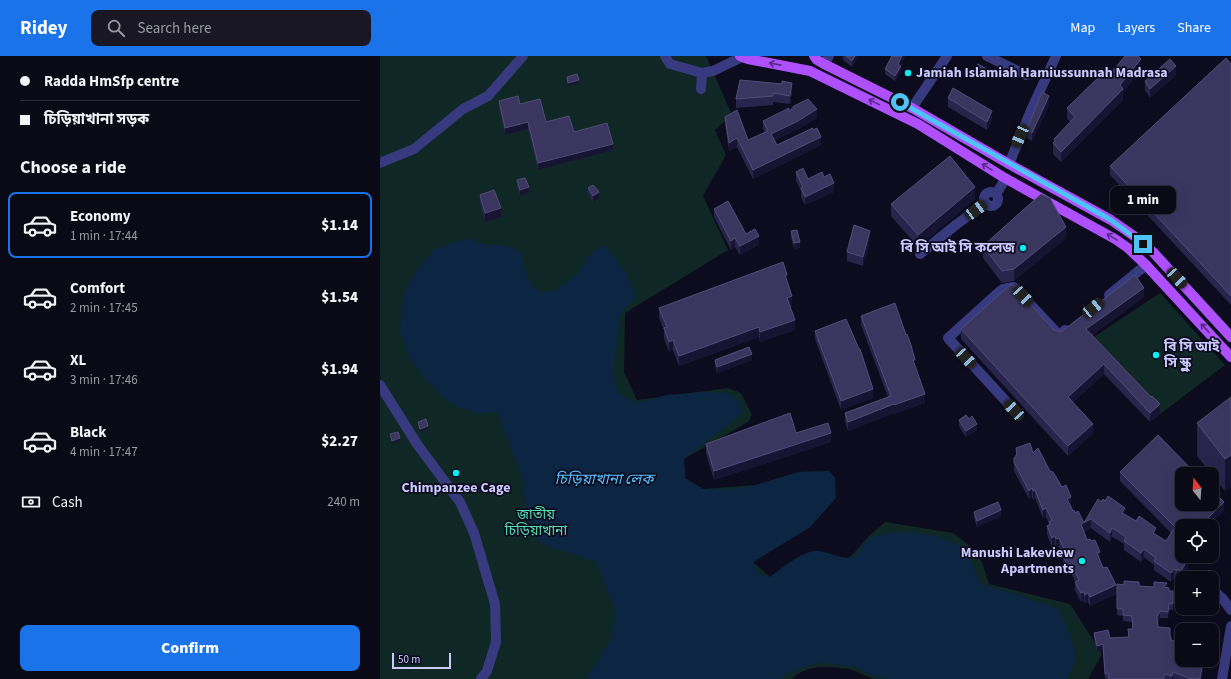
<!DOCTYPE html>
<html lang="en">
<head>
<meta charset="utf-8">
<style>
	body { margin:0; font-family:"Source Sans 3","Noto Sans Bengali",sans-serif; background:#181723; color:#f1f3f6; height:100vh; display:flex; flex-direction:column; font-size:15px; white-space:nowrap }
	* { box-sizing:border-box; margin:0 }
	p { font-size:13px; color:#999aa1 }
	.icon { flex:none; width:22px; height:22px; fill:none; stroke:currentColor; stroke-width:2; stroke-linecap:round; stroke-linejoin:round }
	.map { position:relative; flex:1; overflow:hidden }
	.panel { display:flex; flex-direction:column; background:#0a0916; width:380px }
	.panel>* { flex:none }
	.guide { display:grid; align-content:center; height:88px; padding:0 20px; background:#0a0916 }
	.needle { width:26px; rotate:343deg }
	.buttons { position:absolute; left:795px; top:411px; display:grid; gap:8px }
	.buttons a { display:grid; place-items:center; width:44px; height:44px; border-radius:8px; background:#0a0916; box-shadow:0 4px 16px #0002,0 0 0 1px #2a2a35; font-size:20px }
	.scale { position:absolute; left:12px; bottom:10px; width:59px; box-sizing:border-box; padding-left:4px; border:2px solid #cbc9ff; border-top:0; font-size:11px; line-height:14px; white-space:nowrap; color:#cbc9ff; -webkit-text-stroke:3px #0d0c1e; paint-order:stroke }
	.end { position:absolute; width:18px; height:18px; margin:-9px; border:5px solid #4fc3f7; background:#111; box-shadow:0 0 0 2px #111 }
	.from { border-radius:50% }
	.bubble { position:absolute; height:28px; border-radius:8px; background:#0a0916; box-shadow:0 4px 16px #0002,0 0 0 1px #2a2a35; font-size:13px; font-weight:800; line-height:28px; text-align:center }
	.car { position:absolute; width:12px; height:24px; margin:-12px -6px; border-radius:5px; box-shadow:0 0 3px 1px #0007; background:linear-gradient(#222 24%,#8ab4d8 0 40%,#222 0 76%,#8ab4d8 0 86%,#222 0) }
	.guide b { display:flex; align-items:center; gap:14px; height:38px; font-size:15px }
	.guide b+b { border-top:1px solid #2a2a35 }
	.guide i { width:10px; height:10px; background:#f1f3f6 }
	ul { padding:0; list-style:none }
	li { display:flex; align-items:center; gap:12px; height:66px; margin:0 8px 6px; padding:0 12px; border:2px solid transparent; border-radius:8px }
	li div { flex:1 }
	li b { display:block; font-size:15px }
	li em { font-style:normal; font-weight:800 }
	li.active { border-color:#1a73e8 }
	li>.icon { width:36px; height:36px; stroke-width:1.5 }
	h2 { padding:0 20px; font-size:18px; line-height:48px }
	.pay { display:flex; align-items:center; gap:10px; height:44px; padding:0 20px; font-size:15px }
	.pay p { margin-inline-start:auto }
	.action { display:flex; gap:8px; margin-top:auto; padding:8px 20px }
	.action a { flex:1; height:46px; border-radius:8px; background:#1a73e8; color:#fff; font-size:16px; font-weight:800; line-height:46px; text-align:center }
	header { display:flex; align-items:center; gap:24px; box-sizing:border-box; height:56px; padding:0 20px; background:#1a73e8; color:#fff }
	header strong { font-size:19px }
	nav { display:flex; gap:22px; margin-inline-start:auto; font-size:14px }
	.search { width:280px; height:36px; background:#181723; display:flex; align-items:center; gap:10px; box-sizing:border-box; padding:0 14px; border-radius:8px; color:#999aa1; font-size:15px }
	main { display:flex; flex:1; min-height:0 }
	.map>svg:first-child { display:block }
	.green { fill:#0f2825 }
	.water { fill:#0b2543 }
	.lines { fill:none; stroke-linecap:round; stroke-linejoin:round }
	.minor { stroke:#373a7e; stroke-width:10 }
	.major { stroke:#af50ff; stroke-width:10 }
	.wall { fill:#29244c }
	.shaded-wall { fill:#171332 }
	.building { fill:#3b3660; stroke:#514d79 }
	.oneway { stroke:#562b83 }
	.route { stroke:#4fc3f7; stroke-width:5 }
	.poi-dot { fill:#00f0f4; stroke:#0d0c1e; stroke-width:1.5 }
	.labels { text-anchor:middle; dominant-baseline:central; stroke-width:3.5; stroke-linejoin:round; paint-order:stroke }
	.poi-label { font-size:14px; font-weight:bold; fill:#cbc9ff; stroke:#0d0c1e; text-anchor:start }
	.park-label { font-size:14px; fill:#56dfb1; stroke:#0d0c1e }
	.water-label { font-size:15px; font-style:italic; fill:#57bfff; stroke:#0d0c1e }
</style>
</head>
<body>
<header>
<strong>Ridey</strong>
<div class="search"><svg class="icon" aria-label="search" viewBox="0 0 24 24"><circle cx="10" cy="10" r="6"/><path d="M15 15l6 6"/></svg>Search here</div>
<nav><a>Map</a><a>Layers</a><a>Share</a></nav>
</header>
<main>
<section class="panel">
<div class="guide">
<b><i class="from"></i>Radda HmSfp centre</b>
<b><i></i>চিড়িয়াখানা সড়ক</b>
</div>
<h2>Choose a ride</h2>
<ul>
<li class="active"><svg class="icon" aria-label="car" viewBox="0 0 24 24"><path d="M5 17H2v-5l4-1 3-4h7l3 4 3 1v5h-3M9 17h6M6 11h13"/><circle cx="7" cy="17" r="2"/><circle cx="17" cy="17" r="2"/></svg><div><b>Economy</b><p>1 min · 17:44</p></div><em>$1.14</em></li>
<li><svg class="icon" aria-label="car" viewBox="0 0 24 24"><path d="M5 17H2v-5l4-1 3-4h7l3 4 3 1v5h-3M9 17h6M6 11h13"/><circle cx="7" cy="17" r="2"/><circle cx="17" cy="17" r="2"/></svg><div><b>Comfort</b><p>2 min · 17:45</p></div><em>$1.54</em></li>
<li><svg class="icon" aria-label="car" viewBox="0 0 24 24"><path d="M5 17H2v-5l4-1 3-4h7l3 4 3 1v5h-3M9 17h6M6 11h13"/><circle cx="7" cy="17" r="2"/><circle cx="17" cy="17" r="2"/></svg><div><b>XL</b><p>3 min · 17:46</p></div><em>$1.94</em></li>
<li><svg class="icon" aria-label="car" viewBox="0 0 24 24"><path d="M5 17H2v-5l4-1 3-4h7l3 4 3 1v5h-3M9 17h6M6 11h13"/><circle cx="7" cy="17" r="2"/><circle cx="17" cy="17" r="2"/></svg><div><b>Black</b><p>4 min · 17:47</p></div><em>$2.27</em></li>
</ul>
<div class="pay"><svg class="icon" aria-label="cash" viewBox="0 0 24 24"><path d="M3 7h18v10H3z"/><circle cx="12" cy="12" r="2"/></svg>Cash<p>240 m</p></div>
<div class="action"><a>Confirm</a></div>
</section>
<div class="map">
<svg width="851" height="623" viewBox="0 0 851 623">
	<rect width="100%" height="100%" fill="#0d0c1e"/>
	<path class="green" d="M0,0h326l26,59 -17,15 11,25 -23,41 25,54 -103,63 -1,59 13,28 91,-12 13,5 11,22 -4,7 -64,37 1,19 18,11 53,-4 43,-13 30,-1 7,27 -26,29 -57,35 17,15 27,-19 20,-7 30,8 6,-5 15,-17 17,-15 68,11 16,12 13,17 7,22 81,20 32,50 -14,25h-215c-7,-3 -16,-8 -24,-10 -18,-3 -44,-5 -57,10h-412z
		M780,237l65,72 -65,49 -72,-73z"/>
	<path class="water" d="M89,182l15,7h14l15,2 8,7 6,23 7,10 6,5 15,-1 25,-20 9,-16 14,-10c17,18 25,28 33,52l-15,15 -3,22 -5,40 5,19 18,10 31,-8 35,-3 24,1 14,8 3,12 -59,46 1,19 18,11h32l21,-4 43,-13 30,-1 6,7 1,20 -26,29 -57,35 5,11 12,4c11,-8 35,-28 49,-26 12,2 23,9 36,6 3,-4 11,-17 15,-19 23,-12 79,-6 96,15 7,10 10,20 14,31l35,10 43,15c5,10 17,34 17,44 1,9 -4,18 -8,26h-176l-14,-2 -23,-10 -36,-5 -33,12 -3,5h-196l25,-40 5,-25 -15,-41 -6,-12 -44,-13 -12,-6 -13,-31 -4,-35 -25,-64 -20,1 -21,-6 -15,-12 -18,-19 -13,-18 -10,-24 3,-40 13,-23 18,-22z"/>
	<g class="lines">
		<path class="minor" d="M285,0l5,8 32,9 -1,16
			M607,0l39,19
			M444,8l5,-8
			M322,17l11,-2 29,-14
			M532,52l35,-52
			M0,107l34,-14 49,-40 25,-13 35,-40
			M629,108l23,-56 24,-52
			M604 143a7 7 0 1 1 14 0a7 7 0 1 1-14 0Z
			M616,138l10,-16
			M540,198l37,-30 29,-21
			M729,239l37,-30
			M0,329l37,59 43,58 14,31 21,71 1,38 -9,29 -6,8
			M634,354l-66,-72 51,-46 4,-3 11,-2 45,48 6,-5
			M832,533l11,10 8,11
			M842,623l9,-53"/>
		<path class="major" d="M360,0l8,3 62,12 108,53 85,53 112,62 13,9 18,17 85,92
			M434,0l3,4 7,4 88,44 97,56 102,56 23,16 19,16 78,85"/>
	</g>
	<path class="wall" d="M463,0h16l-7,11 -9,-7z
		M525,0l-5,9 1,6 -6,10 -10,-7v-5z
		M851,8v241l-121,-130v-9z
		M595,14l10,1 -3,6 -7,-4z
		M761,14l-18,22v8l-62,62 -8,-8v-11l1,-1v-3l16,-17 -3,-4v-10l43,-34z
		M796,19l-26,23 -5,-8v-9z
		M360,24l52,11 -2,13 -17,-2v3l-37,3v-9z
		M568,42l44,22 -5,10 -39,-23z
		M119,45l21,3 26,18 28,10 39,18 -75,20 -10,-41 -23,6 -6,-27z
		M669,49l-17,36 -5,-3v-9z
		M409,55l28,7 -19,11 -23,11 2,5h44l-68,34 -16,-32 -8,4 -4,-26v-8l23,23 17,-8 -2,-3v-8z
		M416,116l12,7 16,-2 10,15 -29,13 -4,-8v-6l-5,-11z
		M137,124l12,13 -9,3 -3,-10z
		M208,132l11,10 -6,4 -5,-8z
		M100,139l21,22 -16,5 -5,-19z
		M595,143l-57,48 -27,-31v-12z
		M334,153l32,25 13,11 -19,10 -5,-8 -4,3 -17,-33z
		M411,175l9,17 -6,1 -3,-12z
		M686,182l-52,43 -12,2 -19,-25v-12z
		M490,184l-7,26 -16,-5v-9z
		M407,226l5,25h-2l5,23 -35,12 -1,-5 -80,29 -6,-16 -4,2 -5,-14v-8l-5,-12v-10z
		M764,241l-52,38 68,79 -10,8 -46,-48 -31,28 20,31 -25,23 -107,-117v-10l93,1 7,2z
		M481,260l45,19 9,31 10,37 -31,11v-1l-46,18 -3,-9v-9l43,-16 -27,-72z
		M435,275l58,67 -32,12 -26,-71z
		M335,304h37l-35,13 -2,-7z
		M851,341l-6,94 -28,-35v-33z
		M579,364l18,10 -11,7 -7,-11z
		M416,377l35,9 -117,38 -8,-27v-9z
		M636,392l17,5 17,18 21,35 2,5 11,12 18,-21 23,12 41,27 5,-8 -51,-52v-9l104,39 -42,15v30l5,3 1,9 -7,12 -3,-2 -1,2 -3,-2 -3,4 -17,-12v-5l-10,-8 -3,5 -17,-12v-6l-8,-5 -4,-2 -2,5 -19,-14 -7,4 3,8 13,21 16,33 -26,12 -2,-4 -3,2 -1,-3 -3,1 -6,-12v-8l-2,-5 -2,-3 -3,1 -5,-12v-8l-4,-8 -3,1 -1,-3 -3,2 -5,-12v-9l2,-1v-2l-3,-6 -3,1 -8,-20 -2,2 -1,-3 -3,2 -15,-28v-13l2,-3z
		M594,456l27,4 -24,11 -3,-9z
		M737,528l50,4 2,3h4v19h-4l-1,8h-8l-2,4v5l12,9 12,24h23l-4,19h-25l-3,-1v1h-68l-2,-28 -6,1 -3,-13v-6l16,5 18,-1 4,-8v-7l-9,-1v-5l-6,-1z"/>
	<path class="shaded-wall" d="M475,0h4l-7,11v-6z
		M522,0h3l-7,13v-5z
		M761,3v11l-18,22v8l-62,62v-10l59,-67z
		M521,10v5l-6,10v-5z
		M796,10v9l-26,23v-9z
		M605,12v3l-3,6v-3z
		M199,24v3l-11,3v-3z
		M412,27v8l-2,13v-8z
		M669,40v9l-17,36v-8z
		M437,53v9l-19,11 -27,13v-8z
		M612,55v9l-5,10v-8z
		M148,66v7l-23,6v-7z
		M441,81v8l-68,34v-9z
		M357,82v9l-8,4v-8z
		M233,88v6l-75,20v-7z
		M454,127v9l-29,13v-8z
		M149,131v6l-9,3v-6z
		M595,131v12l-57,48v-12z
		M219,136v6l-6,4v-6z
		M121,152v9l-16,5v-9z
		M686,171v11l-52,43v-12z
		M490,175v9l-7,26v-9z
		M379,180v9l-19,10v-9z
		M355,182v9l-4,3v-9z
		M420,186v6l-6,1v-6z
		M405,219h2v10z
		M764,232v9l-58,42v-10z
		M412,240v11l-5,1v-10z
		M415,264v10l-35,12v-10z
		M379,271v10l-80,29v-10z
		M293,284v10l-4,2v-10z
		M372,298v6l-35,13v-6z
		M724,308v10l-36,32v-9z
		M493,333v9l-32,12v-9z
		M545,338v9l-31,11v-9z
		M514,348v9l-46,18v-9z
		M780,348v10l-10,8v-9z
		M597,368v6l-11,7v-6z
		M713,368v9l-25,23v-10z
		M48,370v3l-8,3v-3z
		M451,377v9l-117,38v-9z
		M20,382v3l-8,3v-3z
		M851,399v32l-6,4v-32z
		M652,432v9l-3,2v-8z
		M655,434v8l-2,2v-9z
		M691,441v9l-4,2v-9z
		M844,446v9l-15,15h-9z
		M666,452v9l-3,1v-8z
		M745,452v9l-3,-4z
		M621,454v6l-24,11v-6z
		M711,463v9l-10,5v-9z
		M732,472v9l-2,5v-9z
		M776,472v9l-3,-4z
		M675,480v9l-3,2v-9z
		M679,482v9l-3,1v-9z
		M764,493v8l-3,5v-9z
		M720,496v8l-3,-7z
		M807,500v5l1,-2v9l-7,12v-9z
		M691,509v9l-3,1v-8z
		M794,513v9l-3,4v-9z
		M798,513v9l-1,2v-9z
		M736,529v9l-26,12v-9z
		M704,536v9l-3,1v-9z
		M708,537v9l-3,2v-9z
		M780,555v7l-3,5v-6z
		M723,588v7l-6,1v-6z
		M823,604h2l-4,19h-1z
		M793,616v7h-1v-3z"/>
	<path class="building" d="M466,0h9l-3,5z
		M512,0h10l-4,8 3,2 -6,10 -10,-7z
		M745,0h13l3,3 -21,26 3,4 -62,63 -8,-9 2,-2 -1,-2 21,-22 -8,-9 40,-39 3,5z
		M846,2l5,6v232l-121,-130z
		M790,3l6,7 -26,23 -5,-8z
		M598,8l7,4 -3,6 -7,-4z
		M197,18l2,6 -11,3 -1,-6z
		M360,24l42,4v-3l10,2 -2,13 -17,-3v3l-37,3z
		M573,32l39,23 -5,11 -39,-24z
		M662,36l7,4 -17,37 -5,-4z
		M138,40l2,8 20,-5 6,23 23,-6 5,16 33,-9 6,21 -75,19 -10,-41 -23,6 -6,-27z
		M428,43l9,10 -19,12 -27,13 6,11 36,-17v2l4,-2 4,9 -68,33 -16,-32 -8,5 -4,-26 12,-7 11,30 20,-9 -5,-10 26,-13v4l5,-6z
		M570,100l25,31 -57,48 -27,-31z
		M423,112l5,11 14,-7 2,5 6,-3 4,9 -29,14 -4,-9 2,-1 -7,-15z
		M145,122l4,9 -9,3 -3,-10z
		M213,129l6,7 -6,4 -5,-8z
		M114,134l7,18 -16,5 -5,-18z
		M661,138l9,4 16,29 -52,42 -12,2 -19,-25z
		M348,145l18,33 9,-5 4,7 -19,10 -5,-8 -4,3 -17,-32z
		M474,169l16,6 -7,26 -16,-5z
		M417,174l3,12 -6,1 -3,-12z
		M403,206l4,13h-2l7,21 -5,2 8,22 -35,12 -1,-5 -80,29 -6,-16 -4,2 -5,-14 3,-1 -8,-19z
		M755,219l9,13 -58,41 65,68 1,-1 8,8 -10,9 -46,-49 -36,33 25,27 -25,22 -107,-117 49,-44 2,-1 42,46 7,2z
		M515,247l11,32 1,-1 4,11 4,15h-2l12,34 -31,11v-1l-46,18 -3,-9 46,-17 -30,-80z
		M466,263l13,30h1l13,40 -32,12 -26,-70z
		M369,291l3,7 -35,13 -2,-7z
		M851,341v58l-6,4 -28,-36z
		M410,357l6,20 32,-10 3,10 -117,38 -8,-27z
		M586,359l3,4 3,-3 5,8 -11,7 -7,-11z
		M46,363l2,7 -8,3 -2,-7z
		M18,376l2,6 -8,3 -2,-7z
		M778,379l38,39h-14v30h30v-14l12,12 -24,24h-18v18l-1,1h1v11h5l-1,2 2,1 -7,12 -3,-2 -1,2 -3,-2 -3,4 -17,-12 2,-3 -12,-9 -3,4 -17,-12 2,-4 -10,-7 -4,-2 -2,5 -19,-14 -10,5 6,16 3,-1 1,2 4,-1 5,12 -3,1 6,15 4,-1 9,18 -26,12 -2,-4 -3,2 -1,-3 -3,1 -6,-11 4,-2 -6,-12 -2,-3 -3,2 -5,-12 3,-2 -7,-15 -3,1 -1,-3 -3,2 -5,-12 3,-2 -1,-2 3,-2 -6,-12 -3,2 -8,-20 -2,1 -1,-3 -3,3 -15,-29v-4l3,-4 -1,-6 14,-5 3,10 5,-5 12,23 3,1 9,15 4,-2 5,12 -4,2 6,12 1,-1 1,3 3,-2 6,12 14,-24 4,3 1,-3 2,2 3,-5 17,12 -3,5 14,8 3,-5 17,12 -3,5 13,8 9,-14 -55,-55z
		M618,446l3,8 -24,11 -3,-9z
		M744,525l15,1v4l15,1v-5l13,1 -3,4 5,1v3h4v13l-4,-1 -1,9 -8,-1 -3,6 1,10 12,1v8l1,1v3l11,4v16h21l-3,19h-11v-1l-16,-6 -1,4 -7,-2 -2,5h-54l-1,-6 -3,1 -2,-30 -6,2 -3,-13 14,-3 2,8 19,-1 -1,-8h5l-1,-13 -9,-1v-6h-6v-25l7,1z"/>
	<defs><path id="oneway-shaft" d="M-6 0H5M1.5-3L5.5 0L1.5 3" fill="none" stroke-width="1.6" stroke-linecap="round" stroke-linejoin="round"/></defs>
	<g class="oneway">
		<use href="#oneway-shaft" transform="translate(395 8) rotate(-169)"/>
		<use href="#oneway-shaft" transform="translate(494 46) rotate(-154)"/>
		<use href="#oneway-shaft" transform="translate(607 111) rotate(-148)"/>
		<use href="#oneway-shaft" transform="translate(732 181) rotate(-149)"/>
		<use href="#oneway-shaft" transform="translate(825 272) rotate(-133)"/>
	</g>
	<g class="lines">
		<path class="route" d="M520,46l211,118 32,24"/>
	</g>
	<g class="poi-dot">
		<circle cx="528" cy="17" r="4"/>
		<circle cx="643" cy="192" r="4"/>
		<circle cx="776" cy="299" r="4"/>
		<circle cx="76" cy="417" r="4"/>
		<circle cx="702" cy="505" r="4"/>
	</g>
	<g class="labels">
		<g class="poi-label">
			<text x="536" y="17">Jamiah Islamiah Hamiussunnah Madrasa</text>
			<text x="635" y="192" text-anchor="end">বি সি আই সি কলেজ</text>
			<text x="784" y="291">বি সি আই<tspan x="784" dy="16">সি স্কুল</tspan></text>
			<text x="76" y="432" text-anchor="middle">Chimpanzee Cage</text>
			<text x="694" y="497" text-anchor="end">Manushi Lakeview<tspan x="694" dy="16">Apartments</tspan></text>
		</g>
		<g class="park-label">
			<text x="156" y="459">জাতীয়<tspan x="156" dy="16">চিড়িয়াখানা</tspan></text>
		</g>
		<g class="water-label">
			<text x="224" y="423">চিড়িয়াখানা লেক</text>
		</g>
	</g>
</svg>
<div class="buttons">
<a><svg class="needle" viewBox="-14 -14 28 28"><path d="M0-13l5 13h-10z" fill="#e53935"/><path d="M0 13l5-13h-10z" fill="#999aa1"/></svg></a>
<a><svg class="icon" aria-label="locate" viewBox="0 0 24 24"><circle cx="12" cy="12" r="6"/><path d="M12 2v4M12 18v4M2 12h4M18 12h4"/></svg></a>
<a>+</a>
<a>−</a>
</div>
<div class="scale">50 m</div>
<i class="end from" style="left:520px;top:46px"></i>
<i class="end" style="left:763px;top:188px"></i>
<div class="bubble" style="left:730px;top:130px;width:66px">1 min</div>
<i class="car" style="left:640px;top:80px;rotate:203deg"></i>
<i class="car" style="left:596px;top:154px;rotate:54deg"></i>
<i class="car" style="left:797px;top:222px;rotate:137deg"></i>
<i class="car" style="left:643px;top:240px;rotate:137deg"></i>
<i class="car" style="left:713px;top:252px;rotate:51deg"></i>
<i class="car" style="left:586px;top:302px;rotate:137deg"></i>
<i class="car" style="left:634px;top:354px;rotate:317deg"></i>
</div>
</main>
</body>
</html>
